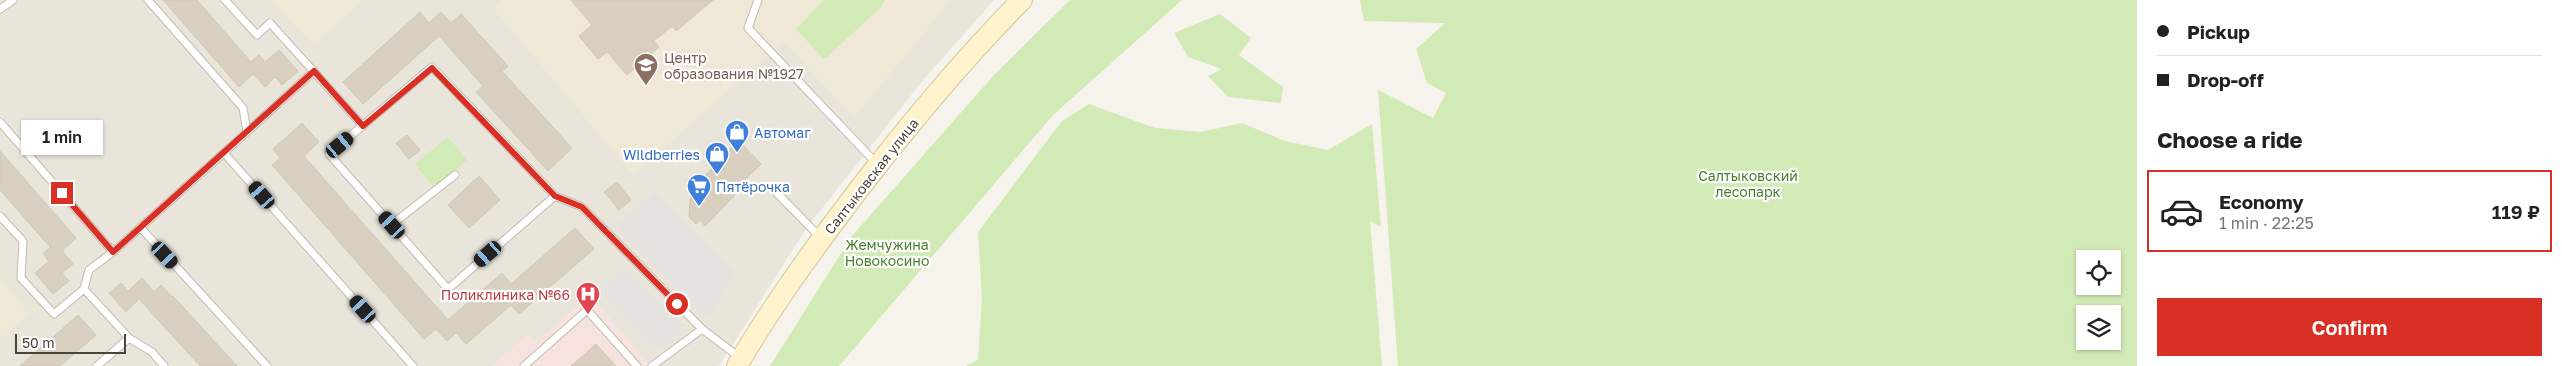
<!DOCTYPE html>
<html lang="en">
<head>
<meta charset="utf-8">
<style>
	body { margin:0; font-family:"Golos Text",sans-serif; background:#f2f2f2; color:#222; height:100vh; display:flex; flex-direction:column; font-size:19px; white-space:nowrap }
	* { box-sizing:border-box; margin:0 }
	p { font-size:16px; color:#767676 }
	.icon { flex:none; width:28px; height:28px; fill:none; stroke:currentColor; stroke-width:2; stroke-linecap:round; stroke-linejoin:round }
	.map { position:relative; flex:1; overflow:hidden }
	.details { display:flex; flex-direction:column; background:#fff; width:425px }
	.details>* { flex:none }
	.top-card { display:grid; align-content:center; height:110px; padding:0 20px; background:#fff }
	.tools { position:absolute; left:2076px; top:250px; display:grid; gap:10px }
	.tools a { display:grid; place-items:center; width:45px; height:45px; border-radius:0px; background:#fff; box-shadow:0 1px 4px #0004; font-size:25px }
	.scale { position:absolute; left:15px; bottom:12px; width:111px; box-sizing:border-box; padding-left:5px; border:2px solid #4b4439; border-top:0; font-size:14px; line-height:18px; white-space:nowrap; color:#4b4439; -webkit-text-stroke:4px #fff; paint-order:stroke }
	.end { position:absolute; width:22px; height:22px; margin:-11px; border:6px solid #d93025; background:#fff; box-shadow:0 0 0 2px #fff }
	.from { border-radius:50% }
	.bubble { position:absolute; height:35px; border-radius:0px; background:#fff; box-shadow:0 1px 4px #0004; font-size:16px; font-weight:600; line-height:35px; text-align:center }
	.car { position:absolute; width:15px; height:30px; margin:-15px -8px; border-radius:6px; box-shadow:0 0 4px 1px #0007; background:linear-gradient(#222 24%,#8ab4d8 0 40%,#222 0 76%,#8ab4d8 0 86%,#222 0) }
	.top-card b { display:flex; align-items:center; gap:18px; height:48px; font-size:19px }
	.top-card b+b { border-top:1px solid #e0e0e0 }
	.top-card i { width:12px; height:12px; background:#222 }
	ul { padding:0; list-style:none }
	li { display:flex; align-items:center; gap:15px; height:82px; margin:0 10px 8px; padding:0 10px; border:2px solid transparent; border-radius:0px }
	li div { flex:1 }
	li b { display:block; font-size:19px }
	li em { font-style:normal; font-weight:600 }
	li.selected { border-color:#d93025 }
	li>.icon { width:45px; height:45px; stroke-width:1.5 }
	h2 { padding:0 20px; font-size:22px; line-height:60px }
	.primary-button { display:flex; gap:10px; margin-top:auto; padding:10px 20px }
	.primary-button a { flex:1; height:58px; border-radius:0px; background:#d93025; color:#fff; font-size:20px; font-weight:600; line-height:58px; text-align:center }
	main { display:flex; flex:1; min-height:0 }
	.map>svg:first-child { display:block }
	.residential { fill:#eae5da }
	.education { fill:#efe8d6 }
	.medical { fill:#f6e3e0 }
	.green { fill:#d2eab5; fill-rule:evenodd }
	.parking { fill:#e5e3e0 }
	.building { fill:#d8cfc1; stroke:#d3c7b4 }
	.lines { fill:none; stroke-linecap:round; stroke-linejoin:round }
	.lane-casing { stroke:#c2bbae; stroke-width:9 }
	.secondary-casing { stroke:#d6c79b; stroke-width:22 }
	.lane { stroke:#fff; stroke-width:7 }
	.secondary { stroke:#fff3cd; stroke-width:20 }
	.route { stroke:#d93025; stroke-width:6 }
	.labels { text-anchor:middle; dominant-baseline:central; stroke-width:4.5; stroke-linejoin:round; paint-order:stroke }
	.education-label { font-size:14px; fill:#785e54; stroke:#fff; text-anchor:start }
	.shop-label { font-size:14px; fill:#366cbe; stroke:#fff; text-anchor:start }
	.park-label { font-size:14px; fill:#4a7f2a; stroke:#fff }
	.street-label { font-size:14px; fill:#4b4439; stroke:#fff }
	.health-label { font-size:14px; fill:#be3a42; stroke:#fff; text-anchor:end }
</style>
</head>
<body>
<main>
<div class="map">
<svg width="2137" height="366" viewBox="0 0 2137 366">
	<rect width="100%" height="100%" fill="#f6f3ec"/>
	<path class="residential" d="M0,0h994l-75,85 -113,144 -87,137h-719z"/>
	<path class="education" d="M271,0h93l-50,45z
		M501,0h450l-97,118 -70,-76 -151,133 -140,-167z
		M0,277l29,37 -29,26z"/>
	<path class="medical" d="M591,295l59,71h-158l36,-32 8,8z"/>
	<path class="green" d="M824,0h61l-4,7 -54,50 -4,1 -27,-29z
		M1070,0h112l-130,116 -213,250h-69l82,-130 142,-161z
		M1360,0h777v366h-739l-20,-276 55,28 13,-25 -19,-10 -11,-34 29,-26 -81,-2zM2085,259h27v27h-27zM2085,314h27v27h-27z
		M1220,14l31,24 -12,17 44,32 -2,16 -53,-6 -20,-21 14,-7 -34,-12 -14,-24z
		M1089,104l66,24 46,4 41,-9 43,18 43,9 44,-26 9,103 -11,-6 12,145h-417l13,-6 4,-61 -4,-67 84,-111z
		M448,137l19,23 -33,28 -19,-24z"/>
	<path class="parking" d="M656,192l80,81 -29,45 -92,-93z
		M624,267l60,59 -24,24 -60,-59z"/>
	<path class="building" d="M163,0h34l54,62 8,-7 6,7 14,-12 19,21 -16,14 -7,-8 -10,10 -12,-13 -14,13z
		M571,0h142l-37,31 -4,-5 -18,15 5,6 -32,28 -20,-23 -9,7 -19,-23 13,-11z
		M420,12l9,11 12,-11 10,11 10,-9 47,52 -6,5 70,77 -24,23 -72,-79 7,-6 -44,-50 -76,68 -20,-22z
		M302,123l17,19 -15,14 144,164 54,-47 9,11 64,-56 19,21 -75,65 -8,-9 -45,39 -10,-11 -9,8 -11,-12 -12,10 -152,-174 8,-7 -7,-9z
		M407,135l13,15 -11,9 -13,-16z
		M738,140l23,24 -28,28 2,3 -30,31 -5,-6 -4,4 -7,-7 1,-17 4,-12z
		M0,151l76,87 -14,13 11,13 -11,9 7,8 -16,13 -18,-21 14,-12 -6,-7 7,-7 -50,-57z
		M479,176l21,24 -31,28 -21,-23z
		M617,182l14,18 -12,10 -15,-18z
		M142,278l12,14 7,-7 11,12 1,-1 64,70h-37l-61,-67 -13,13 -17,-19 12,-10 7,8z
		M78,315l18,20 -36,31h-40z
		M596,344l20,22h-45z"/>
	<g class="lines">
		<defs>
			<path id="lane" d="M225,0l32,35 13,-12 93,103
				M758,0l-10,28 129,136
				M0,9l13,-9
				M0,122l113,130
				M247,132l67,-61
				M224,153l189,213
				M775,191l45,46
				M555,196l-107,93 -119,-135 103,-87 123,129 27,11 120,122 37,28
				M0,216l23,25 -2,37 33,36 30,-25
				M391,225l64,-50
				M140,227l127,139
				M129,338l23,14 12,14
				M97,366l32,-28 -45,-49 5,-19 24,-18 134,-120 -4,-24 -95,-108
				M524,366l63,-56 50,56
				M652,366l50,-37"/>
			<path id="secondary" d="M737,366c39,-67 86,-130 133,-191 48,-61 97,-120 152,-175"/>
		</defs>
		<use href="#lane" class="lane-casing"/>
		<use href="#secondary" class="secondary-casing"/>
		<use href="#lane" class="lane"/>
		<use href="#secondary" class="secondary"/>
	</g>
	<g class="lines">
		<path class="route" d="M62,193l51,59 201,-181 49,55 69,-58 123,128 27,11 95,97"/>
	</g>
	<defs>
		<symbol id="school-pin" viewBox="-11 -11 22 30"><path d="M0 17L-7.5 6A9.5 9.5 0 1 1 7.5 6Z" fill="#8d6e63" stroke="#fff"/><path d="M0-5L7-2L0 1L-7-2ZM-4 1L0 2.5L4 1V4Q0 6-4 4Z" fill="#fff"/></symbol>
		<symbol id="shop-pin" viewBox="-11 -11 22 30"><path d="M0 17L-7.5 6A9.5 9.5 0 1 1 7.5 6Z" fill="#3f7fe0" stroke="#fff"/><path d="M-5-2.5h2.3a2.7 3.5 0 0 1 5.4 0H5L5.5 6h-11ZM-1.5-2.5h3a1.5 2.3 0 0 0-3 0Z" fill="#fff"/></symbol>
		<symbol id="supermarket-pin" viewBox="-11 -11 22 30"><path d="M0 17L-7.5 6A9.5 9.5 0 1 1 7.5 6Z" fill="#3f7fe0" stroke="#fff"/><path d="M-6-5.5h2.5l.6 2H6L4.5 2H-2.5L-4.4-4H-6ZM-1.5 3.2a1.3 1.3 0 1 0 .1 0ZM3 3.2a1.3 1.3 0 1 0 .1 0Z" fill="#fff"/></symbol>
		<symbol id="hospital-pin" viewBox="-11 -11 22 30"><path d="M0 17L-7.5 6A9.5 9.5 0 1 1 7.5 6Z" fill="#e0444e" stroke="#fff"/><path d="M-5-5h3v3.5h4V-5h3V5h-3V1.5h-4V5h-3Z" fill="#fff"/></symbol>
	</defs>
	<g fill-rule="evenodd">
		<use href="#school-pin" x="632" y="51" width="28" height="38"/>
		<use href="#shop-pin" x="723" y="118" width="28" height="38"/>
		<use href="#shop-pin" x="703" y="140" width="28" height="38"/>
		<use href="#supermarket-pin" x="685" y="172" width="28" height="38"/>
		<use href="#hospital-pin" x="574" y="280" width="28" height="38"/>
	</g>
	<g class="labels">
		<g class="education-label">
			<text x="664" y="57">Центр<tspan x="664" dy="16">образования №1927</tspan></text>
		</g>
		<g class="shop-label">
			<text x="754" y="132">Автомаг</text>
			<text x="700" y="154" text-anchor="end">Wildberries</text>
			<text x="716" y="186">Пятёрочка</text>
		</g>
		<g class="park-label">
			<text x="1748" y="175">Салтыковский<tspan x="1748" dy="16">лесопарк</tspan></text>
			<text x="887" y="244">Жемчужина<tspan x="887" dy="16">Новокосино</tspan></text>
		</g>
		<g class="street-label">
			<text transform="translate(871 176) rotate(-52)">Салтыковская улица</text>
		</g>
		<g class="health-label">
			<text x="570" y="294">Поликлиника №66</text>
		</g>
	</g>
</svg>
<div class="tools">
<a><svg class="icon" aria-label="locate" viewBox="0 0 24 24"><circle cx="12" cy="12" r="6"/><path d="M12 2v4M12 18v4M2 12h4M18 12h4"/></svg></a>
<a><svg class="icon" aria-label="layers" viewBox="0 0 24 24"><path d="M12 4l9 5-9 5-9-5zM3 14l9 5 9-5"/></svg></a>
</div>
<div class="scale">50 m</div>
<i class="end from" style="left:677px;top:304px"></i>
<i class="end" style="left:62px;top:193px"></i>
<div class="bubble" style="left:21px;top:120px;width:82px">1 min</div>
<i class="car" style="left:340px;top:145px;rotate:50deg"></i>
<i class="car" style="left:262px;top:195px;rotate:319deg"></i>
<i class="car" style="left:392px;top:225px;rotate:318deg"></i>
<i class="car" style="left:488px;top:254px;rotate:229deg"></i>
<i class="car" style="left:165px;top:255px;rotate:137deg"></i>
<i class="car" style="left:363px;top:309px;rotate:318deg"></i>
</div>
<section class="details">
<div class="top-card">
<b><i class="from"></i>Pickup</b>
<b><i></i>Drop-off</b>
</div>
<h2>Choose a ride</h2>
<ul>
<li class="selected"><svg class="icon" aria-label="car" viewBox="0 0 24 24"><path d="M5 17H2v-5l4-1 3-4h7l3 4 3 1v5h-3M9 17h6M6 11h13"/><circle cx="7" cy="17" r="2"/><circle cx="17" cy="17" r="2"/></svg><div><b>Economy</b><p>1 min · 22:25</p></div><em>119 ₽</em></li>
</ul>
<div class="primary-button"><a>Confirm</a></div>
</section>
</main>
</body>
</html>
